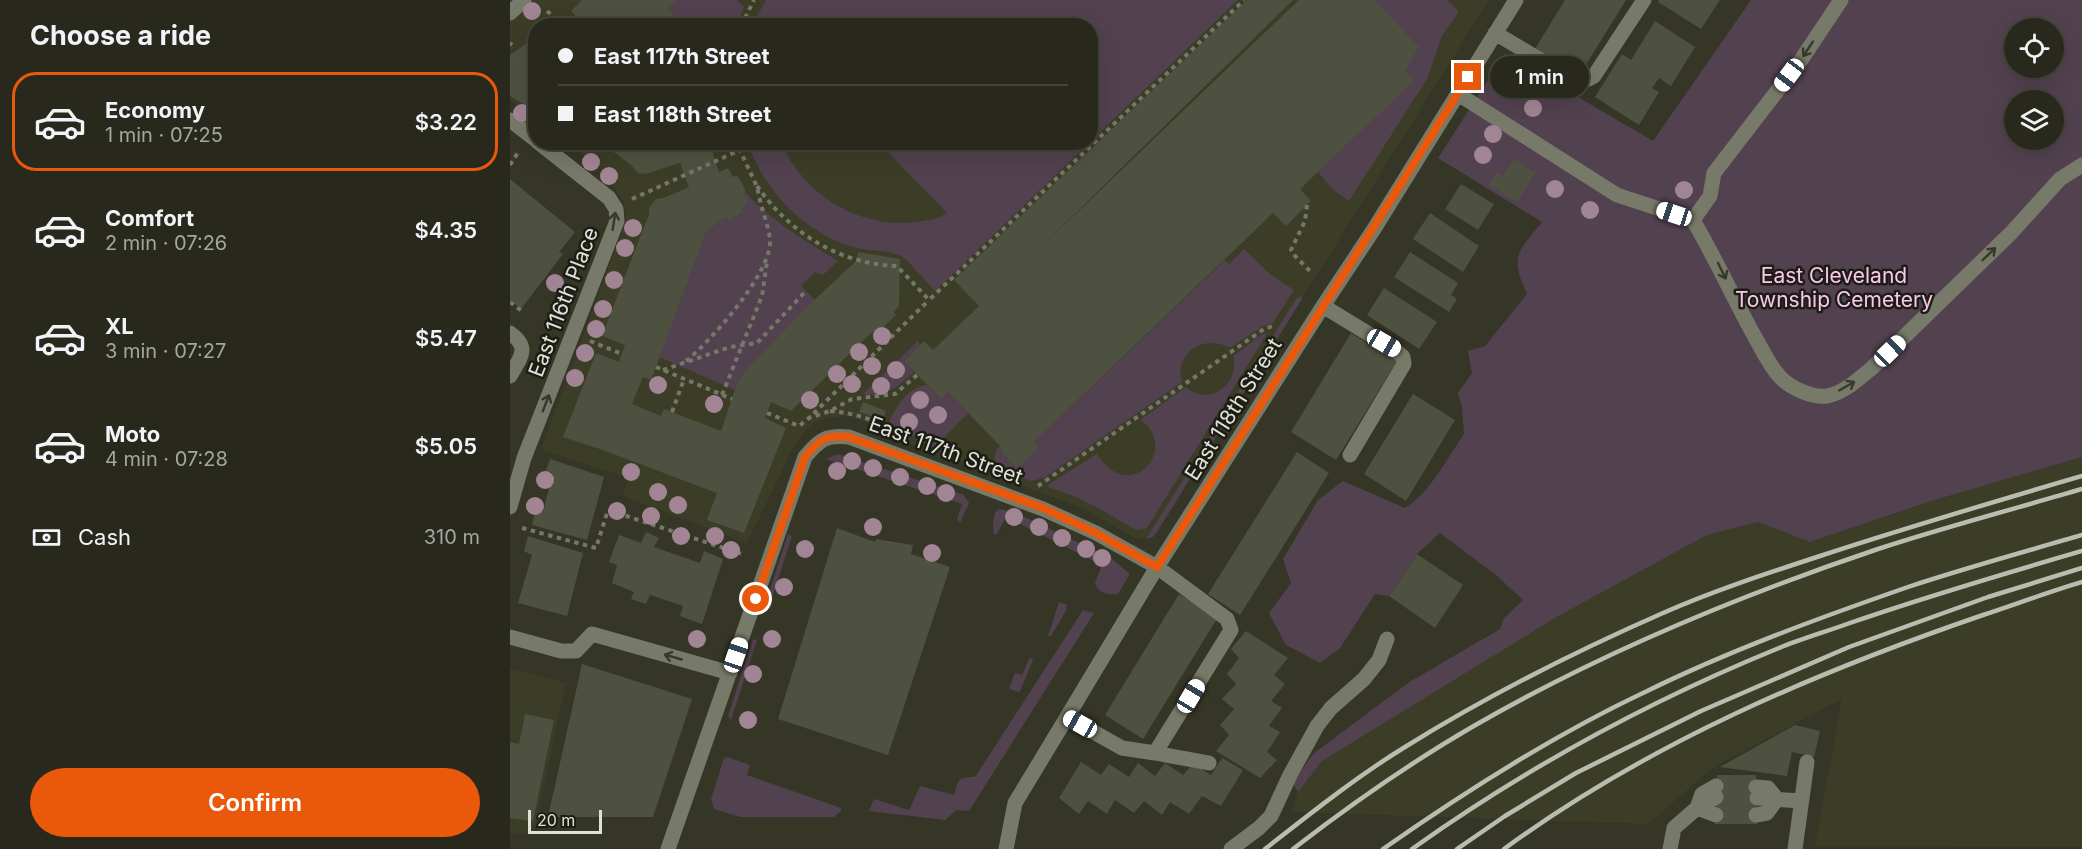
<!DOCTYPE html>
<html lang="en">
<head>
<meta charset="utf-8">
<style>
	body { margin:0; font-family:Inter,sans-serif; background:#303025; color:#f1f3f6; height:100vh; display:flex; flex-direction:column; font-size:22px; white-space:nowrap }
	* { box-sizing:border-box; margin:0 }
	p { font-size:20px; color:#a5a6a3 }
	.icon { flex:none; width:33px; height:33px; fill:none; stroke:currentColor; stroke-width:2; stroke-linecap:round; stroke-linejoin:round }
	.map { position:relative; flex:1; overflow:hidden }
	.panel { display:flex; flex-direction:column; background:#28281c; width:510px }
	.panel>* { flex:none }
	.hud { position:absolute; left:18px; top:18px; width:570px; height:132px; border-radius:24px; box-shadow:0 6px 24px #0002,0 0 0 2px #44443b; display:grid; align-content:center; height:132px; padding:0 30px; background:#28281c }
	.controls { position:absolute; left:1494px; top:18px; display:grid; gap:12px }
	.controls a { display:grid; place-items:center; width:60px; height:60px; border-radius:50%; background:#28281c; box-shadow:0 6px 24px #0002,0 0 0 2px #44443b; font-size:30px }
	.scale { position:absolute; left:18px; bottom:15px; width:74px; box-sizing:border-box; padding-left:6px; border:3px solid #e0e1d7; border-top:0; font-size:16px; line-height:21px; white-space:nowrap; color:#e0e1d7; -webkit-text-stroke:4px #1c1d15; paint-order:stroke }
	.end { position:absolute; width:27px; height:27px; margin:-14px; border:8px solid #ea580c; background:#fff; box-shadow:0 0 0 3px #fff }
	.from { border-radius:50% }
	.bubble { position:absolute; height:42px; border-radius:21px; background:#28281c; box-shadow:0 6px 24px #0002,0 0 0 2px #44443b; font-size:20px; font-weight:600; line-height:42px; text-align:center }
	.car { position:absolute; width:18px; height:36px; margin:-18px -9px; border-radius:8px; box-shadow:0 0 4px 2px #0007; background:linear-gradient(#fff 24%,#345 0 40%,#fff 0 76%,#345 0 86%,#fff 0) }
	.hud b { display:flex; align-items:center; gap:21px; height:57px; font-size:22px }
	.hud b+b { border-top:2px solid #44443b }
	.hud i { width:15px; height:15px; background:#f1f3f6 }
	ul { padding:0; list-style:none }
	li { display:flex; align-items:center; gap:18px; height:99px; margin:0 12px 9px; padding:0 18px; border:3px solid transparent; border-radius:24px }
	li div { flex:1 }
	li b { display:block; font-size:22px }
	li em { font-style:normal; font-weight:600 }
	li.current { border-color:#ea580c }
	li>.icon { width:54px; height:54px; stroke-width:1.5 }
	h2 { padding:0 30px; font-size:27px; line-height:72px }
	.pay { display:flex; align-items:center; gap:15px; height:66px; padding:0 30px; font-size:22px }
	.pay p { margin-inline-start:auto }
	.button { display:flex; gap:12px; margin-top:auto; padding:12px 30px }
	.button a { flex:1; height:69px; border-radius:36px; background:#ea580c; color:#fff; font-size:24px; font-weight:600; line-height:69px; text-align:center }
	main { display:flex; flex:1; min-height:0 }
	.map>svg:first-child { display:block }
	.built { fill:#3b3d26 }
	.green { fill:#52414e; fill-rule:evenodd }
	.building { fill:#4f5140 }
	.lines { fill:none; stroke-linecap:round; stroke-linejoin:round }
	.minor-tunnel { stroke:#4f5041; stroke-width:15; stroke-dasharray:15 8; stroke-linecap:butt }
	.path { stroke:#767769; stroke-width:4; stroke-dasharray:4.5 4.5; stroke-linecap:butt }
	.minor { stroke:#777969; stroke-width:15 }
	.rail { stroke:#bbbcb0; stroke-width:4.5 }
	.tree { fill:#a28594 }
	.oneway { stroke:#37392e }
	.route { stroke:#ea580c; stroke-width:8 }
	.labels { text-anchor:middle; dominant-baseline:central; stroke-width:5; stroke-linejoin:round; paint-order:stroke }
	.park-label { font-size:21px; fill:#fcc5ee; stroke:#1c1d15 }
	.street-label { font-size:21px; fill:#e0e1d7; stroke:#1c1d15 }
</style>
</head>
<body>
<main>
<section class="panel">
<h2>Choose a ride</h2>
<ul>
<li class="current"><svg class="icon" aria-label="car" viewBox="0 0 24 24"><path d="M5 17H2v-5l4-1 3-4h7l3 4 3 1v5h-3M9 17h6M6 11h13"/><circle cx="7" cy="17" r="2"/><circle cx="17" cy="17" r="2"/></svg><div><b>Economy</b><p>1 min · 07:25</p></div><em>$3.22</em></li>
<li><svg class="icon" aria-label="car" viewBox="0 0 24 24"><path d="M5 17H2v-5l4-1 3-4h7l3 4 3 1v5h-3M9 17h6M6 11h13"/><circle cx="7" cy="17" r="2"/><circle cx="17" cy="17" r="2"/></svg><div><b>Comfort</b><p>2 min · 07:26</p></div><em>$4.35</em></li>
<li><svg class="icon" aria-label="car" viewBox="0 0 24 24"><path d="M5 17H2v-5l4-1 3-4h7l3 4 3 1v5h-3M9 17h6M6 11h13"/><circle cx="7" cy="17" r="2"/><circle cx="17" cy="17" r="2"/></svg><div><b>XL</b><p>3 min · 07:27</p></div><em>$5.47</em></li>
<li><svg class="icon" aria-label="car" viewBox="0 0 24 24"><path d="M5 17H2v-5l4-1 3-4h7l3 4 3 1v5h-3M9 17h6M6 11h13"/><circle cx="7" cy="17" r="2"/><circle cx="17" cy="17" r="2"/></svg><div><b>Moto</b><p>4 min · 07:28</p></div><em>$5.05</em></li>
</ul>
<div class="pay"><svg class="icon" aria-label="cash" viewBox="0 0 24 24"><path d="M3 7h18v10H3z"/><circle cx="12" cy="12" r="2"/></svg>Cash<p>310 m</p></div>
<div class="button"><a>Confirm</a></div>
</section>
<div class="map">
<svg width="1572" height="849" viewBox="0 0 1572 849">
	<rect width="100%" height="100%" fill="#353626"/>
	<path class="built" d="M0,0h979l-336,537 -7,2 -11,-1 -53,-30 -166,-61 -32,-18 -35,-13 -21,2 -15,5 -9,9 -9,12 -48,99 -124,-47 5,-18 -87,-29 85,-229 -2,-18 -24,-35 -33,-24 523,-1v-116h-554l-1,93 -25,-19z
		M1572,457v390l-267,-1 27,-147 -127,67 -67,58 -357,-12 7,-20 24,-31 100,-66 133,-77 152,-83 51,-13 52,20 118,-40z
		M0,668l56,15 -33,151h-23z"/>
	<path class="green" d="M166,0h61l7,7 -7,18 -71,1 8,-12 -6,-5z
		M256,0h472l-147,141 -1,-115 -338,-1z
		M864,0h74l11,12 -17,24 -15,43 -78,122 -17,-12 -14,-17 96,-92 -9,-10z
		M1241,0h331v457l-154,45 -118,40 -52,-20 -51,13 -152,83 -233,143 -24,31 -5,-9 20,-29 68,-51 30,-22 89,-52 4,-11 19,-18 -26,-24 -57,-43 -23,21 -28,42 -14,-2 -35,54 -20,15 -34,-18 -17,-32 22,-30 -8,-24 35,-59 25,-19 62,27c24,-14 43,-51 59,-74l-2,-27 -4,-14 14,-20 -4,-22 17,-5 42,-52c-18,-39 -9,-42 15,-72l-104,-64 67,-104 148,87zM1504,28h40v40h-40zM1504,100h40v40h-40z
		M238,143h33c23,52 78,86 135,79 11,-2 22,-2 31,-9l-68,-70h210l-154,148c-7,-7 -29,-34 -36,-36 -14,-5 -31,-4 -46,-8 -49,-15 -89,-56 -105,-104z
		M235,192c27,29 59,48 93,69l-15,14 -8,-3 -14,14 14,14 -72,73 -8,17 -76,-33 47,-125 20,-15 3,3 13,-9 -1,-3 2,-15z
		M734,249l26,25 24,16 -21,33 -10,3 -33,22c-26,-15 -56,5 -48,34l-138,96 -13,3 -34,-11c-4,-8 -4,-17 3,-24l2,7 14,14 23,-20 -5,-5 191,-182 4,4z
		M791,296l1,3 -145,233 -4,5 -7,2 150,-240z
		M758,332l-121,196 -9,2 -6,-2 -32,-19 -24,-12 -28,-10 1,-3 48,-30c33,53 84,-7 43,-34l46,-33c23,21 55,-4 47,-31l28,-21z
		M408,341l2,4 -16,15 10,12c-16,16 -26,22 -49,23l-1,-2z
		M417,385l14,14 7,-7 20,21 -33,34h-5l-41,-25c9,-17 17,-34 38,-37z
		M328,454l126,41 5,8 -9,20 -3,-4 5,-15 -136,-45z
		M489,509l15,3 97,46 19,16 -12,20c-9,1 -20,0 -23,-11l7,-18 -96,-48 -9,17 -3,1 -1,-11 2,-12z
		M278,534l4,2 -23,71 -4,-1z
		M549,602l8,3 -1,6 -15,25h-3z
		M573,610l11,3 -125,198 -12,-1 -12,10 -76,-9 5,-12 35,11 11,-24 34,9c5,-15 3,-18 20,-18l3,-3z
		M243,639l4,1 -26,80 -3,-4z
		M520,657l3,3 -12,29 -2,3 -10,-3 6,-16 7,2z
		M217,757l23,8 -3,10 94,33v3l-7,6h-94l-26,-8 -3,-10 13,-41z"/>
	<path class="building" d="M72,0h94l-8,9 6,5 -8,12h-81l-14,-15z
		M737,0h46l-256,251 262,-251h75l45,47 -14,23 10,10 -115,109 11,12 -25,25 -13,-13 -239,229 5,5 -22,21 -15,-15 -2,-7 -52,-54 -7,7 -37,-38 20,-20 9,9 46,-44 -25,-26z
		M1055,0h61l-47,76 -44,-27z
		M1149,0h61l-19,29 -43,-27z
		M1145,21l40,26 -24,39 -12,-8 -7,10 7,4 -20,33 -44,-28 27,-43 9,6z
		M26,37v75l-26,-16v-41z
		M91,142h119l1,6 -9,3 7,21 9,-4 5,9 4,-2 9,16 -3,2 5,10 -7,5 2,3 -14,10 -3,-4 -20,15 -55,148 -8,-3 -11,27 29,12 3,-7 57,22 15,-44 7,-14 66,-68 47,-44 2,-9 42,7 -1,47 -5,6 2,3 -20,19 -3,-3 -82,80 -20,-9 -6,16 21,10 -42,105 -37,-13 10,-27 -117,-44 -37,-12 33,-84 23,9 6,-17 -23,-9 47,-122v-6l7,-9 8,-1 25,-11 -9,-24 -35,11 -7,-1 -6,-7z
		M1004,159l21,14 -18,29 -28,-17 8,-13 6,4z
		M0,179l65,53 -16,20 4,2 -42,55 -11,-9z
		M951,184l33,20 -16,26 -33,-21z
		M920,213l49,33 -16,26 -50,-33z
		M900,252l48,31 -7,12 6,4 -8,13 -55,-35z
		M874,288l53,34 -18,27 -52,-34z
		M841,333l46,28 -61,99 -45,-28z
		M903,394l42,26 -49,81 -42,-27z
		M353,402l23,9 -3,9 -24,-8z
		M787,452l32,21 -89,142 -32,-21z
		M40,459l54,18 -17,63 -55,-15 4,-16 7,3 9,-36 -7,-3z
		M327,528l38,14 1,-3 37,6 -2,9 39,13 -62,188 -110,-36z
		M136,532l13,6 -5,9 46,16 4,-12 19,8 -21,65 -22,-8 3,-10 -33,-11 -4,9 -15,-5 3,-7 -22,-9 5,-18 -8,-3 10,-27 22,8z
		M18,536l55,17 -16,63 -49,-13 14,-48 -8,-4z
		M907,554l46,31 -28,43 -46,-32z
		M669,594l39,23 -75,122 -38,-24z
		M736,631l42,27 -14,17 11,9 -14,17 11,7 -13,18 11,6 -13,20 10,8 -17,18 -44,-27 13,-16 -9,-10 14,-16 -12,-10 14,-15 -9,-10 12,-16 -8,-9z
		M72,664l110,35 -39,118h-105z
		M15,714l29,6 -21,101 -23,-3v-76l9,2z
		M1285,725l25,6 -6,26 -22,-5 -5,24 -67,-9z
		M712,758l21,12 -22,36 -19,-10 -13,18 -19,-12 -8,13 -18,-14 -10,12 -19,-13 -8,14 -19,-13 -9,13 -20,-16 22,-36 20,13 8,-11 20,13 9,-14 17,13 10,-13 18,12 10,-11 18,11z
		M1207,775h39l1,49h-42z"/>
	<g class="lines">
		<path class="minor-tunnel" d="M1206,786l40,1
			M1206,797l41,1
			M1206,815h40"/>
		<path class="path" d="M37,11l17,15
			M221,26l12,-4
			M231,26l13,-26
			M0,43l2,2
			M0,165l9,-14
			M247,186c33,47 82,78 140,80l32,34 315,-300
			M122,199l108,-49
			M797,205l-2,16 -14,29 4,6 15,15
			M0,302l13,10
			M80,341l32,13
			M176,361c25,-20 83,-86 84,-118 0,-11 -4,-21 -7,-32 -3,-8 -4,-18 -7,-26 -6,-15 -14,-28 -19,-43
			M146,367l76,32
			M153,370l67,-23 27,-4 47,-50
			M407,375l-22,19 -43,5 -22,12 -21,7 120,-118
			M212,395l40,-99 5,-34
			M320,411c24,2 43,8 64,20
			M162,412l12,-33
			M257,413l32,13 10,-8
			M528,486l226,-157 12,-4
			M12,528l74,20 12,-38 137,45"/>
		<path class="minor" d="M0,13l14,-13
			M985,33l74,44c10,4 16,5 25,-1l50,-76
			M948,94l159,101 76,25c23,39 41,80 63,119 7,12 14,28 25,39 10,10 31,20 46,18 17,-3 33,-18 46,-29l138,-134 49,-54 22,-14
			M0,120l26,20
			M1183,220l17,-24 4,-23 87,-113 40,-60
			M813,306l72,44 8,7 1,7 -54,91
			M0,333c21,15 10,25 0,43
			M0,507l14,-49 93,-237 -1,-12 -7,-11 -71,-56
			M0,637l51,14h15l16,-17 138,39
			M645,753l54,10
			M1247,798l45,3
			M1206,815l-19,-7 5,-14 14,-8
			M1246,815l11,-2 10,-14 -9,-11 -12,-1
			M158,849l137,-392c15,-18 21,-22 44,-20l194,72 53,24 61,34 70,52 4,11 -76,123 -33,-5 -55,-31
			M496,849l9,-46 52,-86 90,-150 166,-261 51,-77 142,-229
			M721,849l28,-21 12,-12 19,-41 27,-49 14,-18 33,-29 15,-19 8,-21
			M1160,849l4,-21 23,-20 19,-11
			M1285,849l12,-87"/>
		<path class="rail" d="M755,849c45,-35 91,-72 140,-102 82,-51 169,-95 258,-134 50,-22 102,-39 154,-56 88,-29 176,-55 265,-81
			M783,849c57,-44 117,-86 179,-122 128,-74 266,-131 406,-178 67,-22 136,-40 204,-60
			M873,849c83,-58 169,-113 260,-156 85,-42 176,-75 265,-106 57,-19 116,-35 174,-52
			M902,849c114,-81 237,-148 367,-201 22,-9 46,-16 68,-24 78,-27 156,-50 235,-73
			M947,849l48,-33 71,-43 125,-62 148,-64 139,-50 94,-29
			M994,849c145,-106 310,-176 479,-234 33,-11 66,-23 99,-33"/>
	</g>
	<g class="tree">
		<circle cx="22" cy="11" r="9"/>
		<circle cx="1023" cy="108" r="9"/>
		<circle cx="12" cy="113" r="9"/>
		<circle cx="983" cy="134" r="9"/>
		<circle cx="973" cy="155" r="9"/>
		<circle cx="81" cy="162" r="9"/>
		<circle cx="99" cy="176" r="9"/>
		<circle cx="1045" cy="189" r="9"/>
		<circle cx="1174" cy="190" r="9"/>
		<circle cx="1080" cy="210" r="9"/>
		<circle cx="123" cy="228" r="9"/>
		<circle cx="115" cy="248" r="9"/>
		<circle cx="104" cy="280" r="9"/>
		<circle cx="45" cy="283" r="9"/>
		<circle cx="93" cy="309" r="9"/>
		<circle cx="86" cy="329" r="9"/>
		<circle cx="372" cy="336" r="9"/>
		<circle cx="349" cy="352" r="9"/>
		<circle cx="75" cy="353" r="9"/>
		<circle cx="362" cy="366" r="9"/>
		<circle cx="386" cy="370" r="9"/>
		<circle cx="327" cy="374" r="9"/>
		<circle cx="65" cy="378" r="9"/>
		<circle cx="342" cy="384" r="9"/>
		<circle cx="148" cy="385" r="9"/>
		<circle cx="371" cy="386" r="9"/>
		<circle cx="300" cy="400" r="9"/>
		<circle cx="410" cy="400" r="9"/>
		<circle cx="204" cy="404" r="9"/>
		<circle cx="428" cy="415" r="9"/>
		<circle cx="399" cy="422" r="9"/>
		<circle cx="342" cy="461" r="9"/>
		<circle cx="363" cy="468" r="9"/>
		<circle cx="327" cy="471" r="9"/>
		<circle cx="121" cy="472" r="9"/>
		<circle cx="390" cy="477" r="9"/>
		<circle cx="35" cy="480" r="9"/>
		<circle cx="417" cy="486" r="9"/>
		<circle cx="148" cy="492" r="9"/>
		<circle cx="436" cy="493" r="9"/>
		<circle cx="168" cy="505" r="9"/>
		<circle cx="25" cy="506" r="9"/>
		<circle cx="107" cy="511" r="9"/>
		<circle cx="141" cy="516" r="9"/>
		<circle cx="504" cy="517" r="9"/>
		<circle cx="363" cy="527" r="9"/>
		<circle cx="529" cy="527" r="9"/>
		<circle cx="171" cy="536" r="9"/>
		<circle cx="205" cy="536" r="9"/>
		<circle cx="552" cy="538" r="9"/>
		<circle cx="295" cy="549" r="9"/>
		<circle cx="576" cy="549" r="9"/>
		<circle cx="221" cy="550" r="9"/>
		<circle cx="422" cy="553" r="9"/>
		<circle cx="592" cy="558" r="9"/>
		<circle cx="274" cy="587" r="9"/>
		<circle cx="187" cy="639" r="9"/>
		<circle cx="262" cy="639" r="9"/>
		<circle cx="243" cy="674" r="9"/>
		<circle cx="238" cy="720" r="9"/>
	</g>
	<defs><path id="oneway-shaft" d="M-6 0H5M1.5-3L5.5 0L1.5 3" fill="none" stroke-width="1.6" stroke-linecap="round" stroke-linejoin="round" transform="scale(1.5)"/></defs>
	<g class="oneway">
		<use href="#oneway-shaft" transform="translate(1298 49) rotate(124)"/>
		<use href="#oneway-shaft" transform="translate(104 221) rotate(-81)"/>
		<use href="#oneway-shaft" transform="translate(1479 254) rotate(-44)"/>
		<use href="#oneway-shaft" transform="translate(1212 271) rotate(64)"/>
		<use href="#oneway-shaft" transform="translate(1337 386) rotate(-30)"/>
		<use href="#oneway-shaft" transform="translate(36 403) rotate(-69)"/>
		<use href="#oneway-shaft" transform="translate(163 657) rotate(-164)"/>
	</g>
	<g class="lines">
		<path class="route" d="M246,599l49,-142c15,-19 21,-22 44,-20l194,71 53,25 61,34c104,-163 209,-326 311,-490"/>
	</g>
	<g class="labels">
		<g class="park-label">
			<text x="1324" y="275">East Cleveland<tspan x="1324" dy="24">Township Cemetery</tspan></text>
		</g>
		<g class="street-label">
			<text transform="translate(53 302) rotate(-69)">East 116th Place</text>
			<text transform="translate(723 409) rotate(-58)">East 118th Street</text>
			<text transform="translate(436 450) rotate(20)">East 117th Street</text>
		</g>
	</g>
</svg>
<div class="controls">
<a><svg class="icon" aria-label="locate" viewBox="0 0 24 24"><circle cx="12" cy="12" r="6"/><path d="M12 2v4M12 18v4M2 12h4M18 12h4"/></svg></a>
<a><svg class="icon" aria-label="layers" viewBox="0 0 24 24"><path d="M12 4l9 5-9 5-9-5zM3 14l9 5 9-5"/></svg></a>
</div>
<div class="scale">20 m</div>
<i class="end from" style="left:246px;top:599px"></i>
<i class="end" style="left:958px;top:77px"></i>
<div class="bubble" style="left:980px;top:56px;width:99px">1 min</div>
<i class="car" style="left:1279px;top:75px;rotate:217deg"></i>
<i class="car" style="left:1164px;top:214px;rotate:288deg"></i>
<i class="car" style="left:874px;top:343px;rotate:120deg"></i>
<i class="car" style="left:1380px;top:351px;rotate:46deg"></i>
<i class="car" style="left:226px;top:655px;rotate:19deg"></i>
<i class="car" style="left:681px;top:696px;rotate:31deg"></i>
<i class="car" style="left:570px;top:724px;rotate:299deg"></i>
<div class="hud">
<b><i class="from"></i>East 117th Street</b>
<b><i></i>East 118th Street</b>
</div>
</div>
</main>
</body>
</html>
